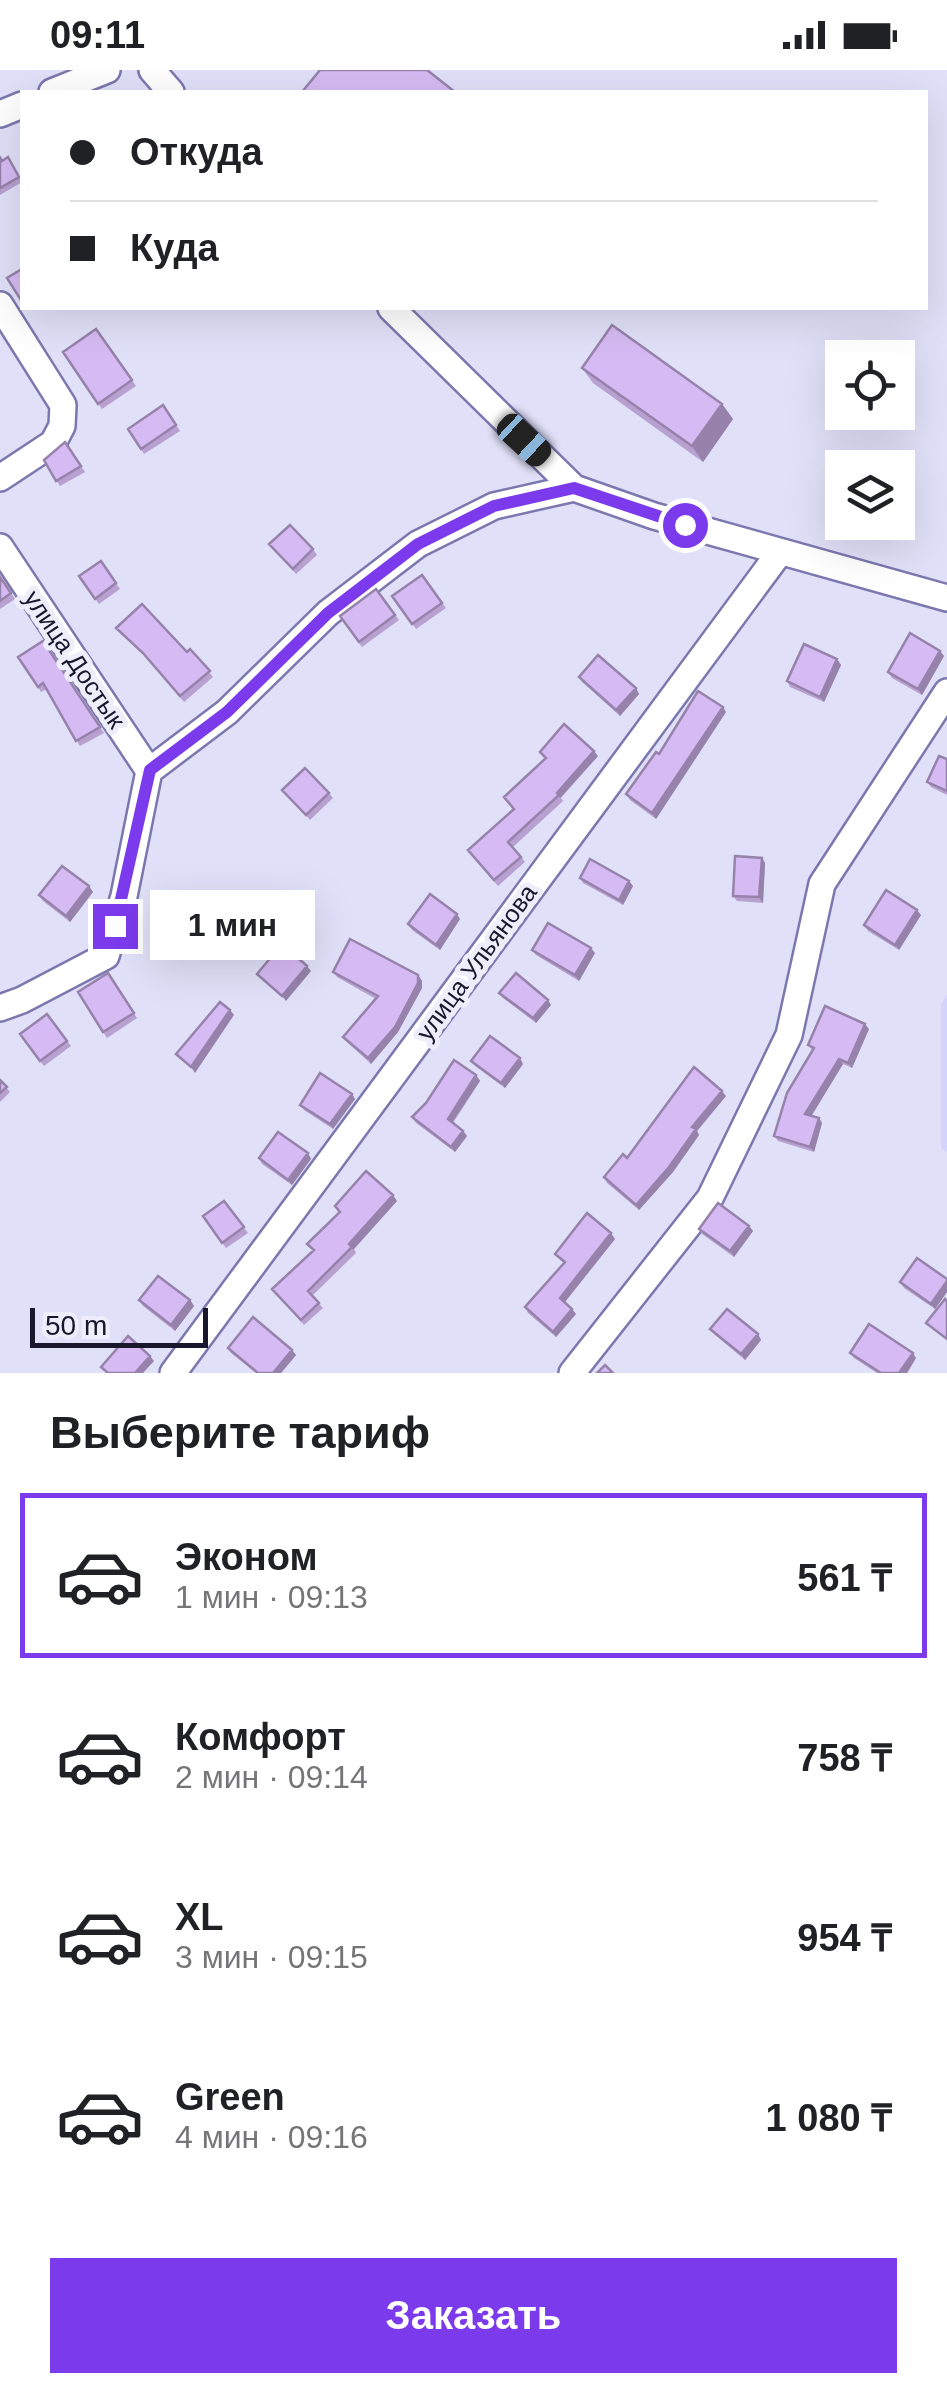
<!DOCTYPE html>
<html lang="ru">
<head>
<meta charset="utf-8">
<style>
	body { margin:0; font-family:Arial,sans-serif; background:#f2f2f2; color:#202124; height:100vh; display:flex; flex-direction:column; font-size:38px; white-space:nowrap }
	* { box-sizing:border-box; margin:0 }
	p { font-size:32px; color:#757577 }
	.icon { flex:none; width:55px; height:55px; fill:none; stroke:currentColor; stroke-width:2; stroke-linecap:round; stroke-linejoin:round }
	.map { position:relative; height:1303px; overflow:hidden }
	.drawer { display:flex; flex-direction:column; background:#fff; flex:1 }
	.drawer>* { flex:none }
	.top-card { position:absolute; left:20px; top:20px; width:908px; height:220px; border-radius:0px; box-shadow:0 10px 40px #0002; display:grid; align-content:center; height:220px; padding:0 50px; background:#fff }
	.buttons { position:absolute; left:825px; top:270px; display:grid; gap:20px }
	.buttons a { display:grid; place-items:center; width:90px; height:90px; border-radius:0px; background:#fff; box-shadow:0 10px 40px #0002; font-size:50px }
	.scale { position:absolute; left:30px; bottom:25px; width:178px; box-sizing:border-box; padding-left:10px; border:5px solid #18172c; border-top:0; font-size:28px; line-height:35px; white-space:nowrap; color:#18172c; -webkit-text-stroke:8px #eeeefb; paint-order:stroke }
	.end { position:absolute; width:45px; height:45px; margin:-22px; border:12px solid #7c3aed; background:#fff; box-shadow:0 0 0 5px #fff }
	.from { border-radius:50% }
	.bubble { position:absolute; height:70px; border-radius:0px; background:#fff; box-shadow:0 10px 40px #0002; font-size:32px; font-weight:700; line-height:70px; text-align:center }
	.car { position:absolute; width:30px; height:60px; margin:-30px -15px; border-radius:12px; box-shadow:0 0 8px 2px #0007; background:linear-gradient(#222 24%,#8ab4d8 0 40%,#222 0 76%,#8ab4d8 0 86%,#222 0) }
	.top-card b { display:flex; align-items:center; gap:35px; height:95px; font-size:38px }
	.top-card b+b { border-top:2px solid #e0e0e0 }
	.top-card i { width:25px; height:25px; background:#202124 }
	ul { padding:0; list-style:none }
	li { display:flex; align-items:center; gap:30px; height:165px; margin:0 20px 15px; padding:0 30px; border:5px solid transparent; border-radius:0px }
	li div { flex:1 }
	li b { display:block; font-size:38px }
	li em { font-style:normal; font-weight:700 }
	li.current { border-color:#7c3aed }
	li>.icon { width:90px; height:90px; stroke-width:1.5 }
	h2 { padding:0 50px; font-size:45px; line-height:120px }
	.action { display:flex; gap:20px; margin-top:auto; padding:20px 50px }
	.action a { flex:1; height:115px; border-radius:0px; background:#7c3aed; color:#fff; font-size:40px; font-weight:700; line-height:115px; text-align:center }
	.status { display:flex; justify-content:space-between; align-items:center; height:70px; padding:0 50px; background:#fff; direction:ltr }
	.status svg { height:28px; fill:currentColor }
	.map>svg:first-child { display:block }
	.built { fill:#d4d3fc }
	.lines { fill:none; stroke-linecap:round; stroke-linejoin:round }
	.minor-casing { stroke:#7b78af; stroke-width:30 }
	.minor { stroke:#fff; stroke-width:25 }
	.wall { fill:#b8a0d1 }
	.shaded-wall { fill:#9682aa }
	.building { fill:#d6baf3; stroke:#9682aa; stroke-width:2.5 }
	.route { stroke:#7c3aed; stroke-width:12 }
	.labels { text-anchor:middle; dominant-baseline:central; stroke-width:10; stroke-linejoin:round; paint-order:stroke }
	.street-label { font-size:25px; fill:#18172c; stroke:#eeeefb }
</style>
</head>
<body>
<div class="status"><b>09:11</b><svg viewBox="0 0 49 12"><path d="M0 12V9h3v3zM5 12V6h3v6zM10 12V3h3v9zM15 12V0h3v12zM26 1h20v11H26zM47 4h2v5h-2z"/></svg></div>
<div class="map">
<svg width="947" height="1303" viewBox="0 0 947 1303">
	<rect width="100%" height="100%" fill="#e0e0f8"/>
	<path class="built" d="M947,924v158l-6,-4v-143z"/>
	<g class="lines">
		<defs>
			<path id="minor" d="M152,0l19,22
				M52,22l55,-22
				M0,44l22,-9
				M0,235l63,100 -1,21 -9,17 -53,35
				M391,238l183,180 80,28 293,82
				M0,477l149,224
				M0,938l22,-8 84,-44 18,-60 25,-125 78,-59 101,-99 90,-69 76,-38 80,-18
				M173,1303l607,-821
				M572,1303l138,-175 79,-163 33,-151 125,-192"/>
		</defs>
		<use href="#minor" class="minor-casing"/>
		<use href="#minor" class="minor"/>
	</g>
	<path class="wall" d="M0,85l3,5 9,3 10,19 -22,13z
		M96,259l40,57 -34,23 -39,-57z
		M582,298l140,36 11,15 -30,43 -110,-79z
		M163,335l17,26 -36,23 -16,-25z
		M65,372l20,30 -25,14 -16,-26z
		M269,474l44,5 4,6 -21,19z
		M101,491l19,28 -21,15 -20,-28z
		M422,505l24,33 -30,21 -24,-33z
		M0,506l15,23 -15,10z
		M376,519l23,31 -37,27 -22,-31z
		M116,558l71,24 3,-3 23,28 -29,25 -37,-44z
		M43,571l61,92 -24,13 -33,-57 -6,3 -23,-35z
		M940,581l4,5 -22,39 -30,-17 -4,-6z
		M837,589l4,6 -17,37 -34,-15 -3,-6z
		M579,607l57,11 3,6 -19,22 -38,-34z
		M726,642l-70,107 -26,-19 -4,-6 33,-40z
		M540,682l58,4 -37,42 2,3 -50,46 12,15 -27,24 -26,-31 42,-45 -10,-13 41,-38z
		M947,689v36l-16,-8 -4,-5z
		M282,720l47,3 4,5 -23,22z
		M762,788l3,5 -2,40 -26,-2 -4,-5z
		M580,808l49,3 4,5 -10,19 -40,-22z
		M93,822l-23,30 -27,-21 -4,-6z
		M921,845l-22,35 -31,-19 -4,-6z
		M460,849l-20,31 -28,-20 -4,-6z
		M532,880l63,3 -16,28 -43,-26z
		M333,902l85,3 4,6v7l-24,44 -27,32 -24,-22 -4,-5 33,-38 -39,-22z
		M108,903l29,45 -30,20 -29,-46z
		M499,923l52,12 -15,18 -33,-25z
		M47,944l24,32 -27,20 -24,-32z
		M869,959l-17,39 -9,-4 -32,52 8,2 3,5 -8,29 -36,-11 -4,-5 39,-85 -5,-6z
		M471,991l52,3 -18,24 -30,-22z
		M476,1005l4,6 -27,42 10,8 4,5 -12,16 -39,-29 -4,-6z
		M0,1010l10,12 -10,10z
		M352,1024l3,5 -22,30 -29,-19 -4,-5z
		M726,1026l-29,35 2,4 -26,37 -34,38 -32,-27 -3,-6 23,-19z
		M308,1083l3,6 -19,26 -30,-21 -3,-6z
		M224,1131l24,32 -22,15 -23,-32z
		M397,1131l-43,48 2,4 -44,43 11,12 -19,17 -32,-36 41,-38 -6,-7 32,-31 -4,-7z
		M749,1156l4,5 -19,26 -32,-23 -3,-5z
		M615,1169l-50,63 11,12 -20,23 -28,-24 -3,-6 38,-44 -8,-9z
		M947,1209v13l-12,17 -31,-21 -4,-6z
		M139,1230h51l4,6 -19,25 -32,-25z
		M710,1259l48,5 3,6 -16,20 -31,-26z
		M228,1278l64,2 4,5 -15,18h-25l-25,-20z
		M850,1283l66,5 -9,15h-30l-23,-15z"/>
	<path class="shaded-wall" d="M722,334l11,15 -30,43 -11,-16z
		M940,581l4,5 -22,39 -4,-6z
		M837,589l4,6 -17,37 -4,-5z
		M636,618l3,6 -19,22 -4,-6z
		M723,637l3,5 -70,107 -4,-6z
		M594,681l4,5 -38,42 -3,-5z
		M762,788l3,5 -2,40 -4,-6z
		M629,811l4,5 -10,19 -4,-5z
		M89,816l4,6 -23,30 -4,-6z
		M917,840l4,5 -22,35 -4,-5z
		M457,844l3,5 -20,31 -4,-5z
		M591,878l4,5 -16,28 -4,-6z
		M307,896l4,5 -25,30 -4,-5z
		M418,905l4,6v7l-24,44 -27,32 -3,-6z
		M548,930l3,5 -15,18 -3,-5z
		M230,940l4,5 -39,58 -4,-6z
		M865,954l4,5 -17,39 -4,-5z
		M520,988l3,6 -18,24 -4,-5z
		M839,989l4,5 -34,56 -4,-6z
		M476,1005l4,6 -29,43 -3,-5z
		M722,1021l4,5 -29,35 2,4 -26,37 -34,38 -3,-5 56,-78z
		M352,1024l3,5 -22,30 -3,-5z
		M819,1048l3,5 -8,29 -4,-5z
		M463,1061l4,5 -12,16 -4,-5z
		M308,1083l3,6 -19,26 -4,-5z
		M393,1125l4,6 -44,49 -4,-6z
		M749,1156l4,5 -19,26 -4,-6z
		M611,1163l4,6 -51,64 -4,-5z
		M947,1211v11l-12,17 -4,-5z
		M190,1230l4,6 -19,25 -4,-6z
		M572,1239l4,5 -20,23 -3,-5z
		M758,1264l3,6 -16,20 -4,-6z
		M292,1280l4,5 -15,18h-8z
		M913,1283l3,5 -9,15h-8z
		M150,1286l4,5 -11,12h-8z"/>
	<path class="building" d="M320,0h107l28,22h-153z
		M8,87l11,20 -19,11v-30l2,3z
		M22,199v33l-15,-24z
		M612,255l110,79 -30,42 -110,-78z
		M96,259l36,51 -34,24 -35,-52z
		M163,335l13,20 -35,24 -13,-20z
		M65,372l16,24 -25,15 -12,-21z
		M290,455l23,24 -20,20 -24,-25z
		M101,491l15,22 -21,16 -16,-23z
		M422,505l20,28 -30,21 -20,-28z
		M0,507l11,16 -11,8z
		M376,519l19,26 -36,27 -19,-26z
		M142,534l45,48 3,-3 20,22 -30,25 -37,-43 -27,-25z
		M910,563l30,18 -22,38 -30,-17z
		M43,571l57,86 -24,14 -33,-58 -5,4 -20,-30z
		M804,574l33,15 -17,38 -33,-16z
		M598,585l38,33 -20,22 -37,-33z
		M698,621l25,16 -71,106 -26,-19 30,-42 3,2z
		M564,654l30,27 -37,42 2,2 -51,47 13,15 -27,23 -26,-30 46,-41 -10,-12 42,-39 -6,-6z
		M939,686l8,3v32l-20,-9z
		M305,698l24,25 -23,22 -24,-25z
		M735,786l27,2 -3,39 -26,-1z
		M590,789l39,22 -10,19 -39,-22z
		M62,796l27,20 -23,30 -27,-21z
		M886,820l31,20 -22,35 -31,-20z
		M430,824l27,20 -21,31 -28,-21z
		M548,853l43,25 -16,27 -43,-25z
		M350,869l68,36v8l-23,44 -27,31 -25,-21 35,-41 -45,-24z
		M282,874l25,22 -25,30 -25,-22z
		M108,903l26,40 -31,19 -25,-40z
		M516,903l32,27 -15,18 -34,-25z
		M220,932l10,8 -39,57 -15,-13z
		M825,936l40,18 -17,39 -9,-4 -34,55 14,4 -9,29 -36,-11 13,-43 27,-45 -6,-3z
		M47,944l20,27 -27,20 -20,-27z
		M490,966l30,22 -19,25 -30,-22z
		M454,990l22,15 -28,44 15,12 -12,16 -39,-30 14,-14z
		M694,997l28,24 -30,36 4,2 -27,38 -33,38 -32,-28 19,-23 4,4z
		M320,1003l32,21 -22,30 -30,-19z
		M0,1010l7,7 -7,6z
		M278,1062l30,21 -20,27 -29,-22z
		M366,1101l27,24 -44,49 3,3 -44,44 11,12 -18,17 -29,-31 42,-39 -7,-6 33,-32 -5,-6z
		M224,1131l20,26 -22,16 -19,-27z
		M718,1133l31,23 -19,25 -31,-22z
		M587,1143l24,20 -51,65 12,11 -19,23 -28,-25 40,-45 -10,-8z
		M917,1188l30,21v2l-16,23 -31,-22z
		M158,1206l32,24 -19,25 -32,-25z
		M945,1229l2,2v38l-21,-16z
		M727,1239l31,25 -17,20 -31,-25z
		M253,1247l39,33 -19,23h-15l-30,-25z
		M869,1254l44,29 -14,20h-18l-31,-20z
		M128,1266l22,20 -15,17h-27l-7,-6z
		M605,1295l8,8h-16z"/>
	<g class="lines">
		<path class="route" d="M115,856l35,-156 77,-58 101,-99 90,-69 76,-38 80,-18 111,37"/>
	</g>
	<g class="labels">
		<g class="street-label">
			<text transform="translate(75 589) rotate(56)">улица Достык</text>
			<text transform="translate(476 892) rotate(-54)">улица Ульянова</text>
		</g>
	</g>
</svg>
<div class="buttons">
<a><svg class="icon" aria-label="locate" viewBox="0 0 24 24"><circle cx="12" cy="12" r="6"/><path d="M12 2v4M12 18v4M2 12h4M18 12h4"/></svg></a>
<a><svg class="icon" aria-label="layers" viewBox="0 0 24 24"><path d="M12 4l9 5-9 5-9-5zM3 14l9 5 9-5"/></svg></a>
</div>
<div class="scale">50 m</div>
<i class="end from" style="left:685px;top:455px"></i>
<i class="end" style="left:115px;top:856px"></i>
<div class="bubble" style="left:150px;top:820px;width:165px">1 мин</div>
<i class="car" style="left:524px;top:370px;rotate:133deg"></i>
<div class="top-card">
<b><i class="from"></i>Откуда</b>
<b><i></i>Куда</b>
</div>
</div>
<section class="drawer">
<h2>Выберите тариф</h2>
<ul>
<li class="current"><svg class="icon" aria-label="car" viewBox="0 0 24 24"><path d="M5 17H2v-5l4-1 3-4h7l3 4 3 1v5h-3M9 17h6M6 11h13"/><circle cx="7" cy="17" r="2"/><circle cx="17" cy="17" r="2"/></svg><div><b>Эконом</b><p>1 мин · 09:13</p></div><em>561 ₸</em></li>
<li><svg class="icon" aria-label="car" viewBox="0 0 24 24"><path d="M5 17H2v-5l4-1 3-4h7l3 4 3 1v5h-3M9 17h6M6 11h13"/><circle cx="7" cy="17" r="2"/><circle cx="17" cy="17" r="2"/></svg><div><b>Комфорт</b><p>2 мин · 09:14</p></div><em>758 ₸</em></li>
<li><svg class="icon" aria-label="car" viewBox="0 0 24 24"><path d="M5 17H2v-5l4-1 3-4h7l3 4 3 1v5h-3M9 17h6M6 11h13"/><circle cx="7" cy="17" r="2"/><circle cx="17" cy="17" r="2"/></svg><div><b>XL</b><p>3 мин · 09:15</p></div><em>954 ₸</em></li>
<li><svg class="icon" aria-label="car" viewBox="0 0 24 24"><path d="M5 17H2v-5l4-1 3-4h7l3 4 3 1v5h-3M9 17h6M6 11h13"/><circle cx="7" cy="17" r="2"/><circle cx="17" cy="17" r="2"/></svg><div><b>Green</b><p>4 мин · 09:16</p></div><em>1 080 ₸</em></li>
</ul>
<div class="action"><a>Заказать</a></div>
</section>
</body>
</html>
